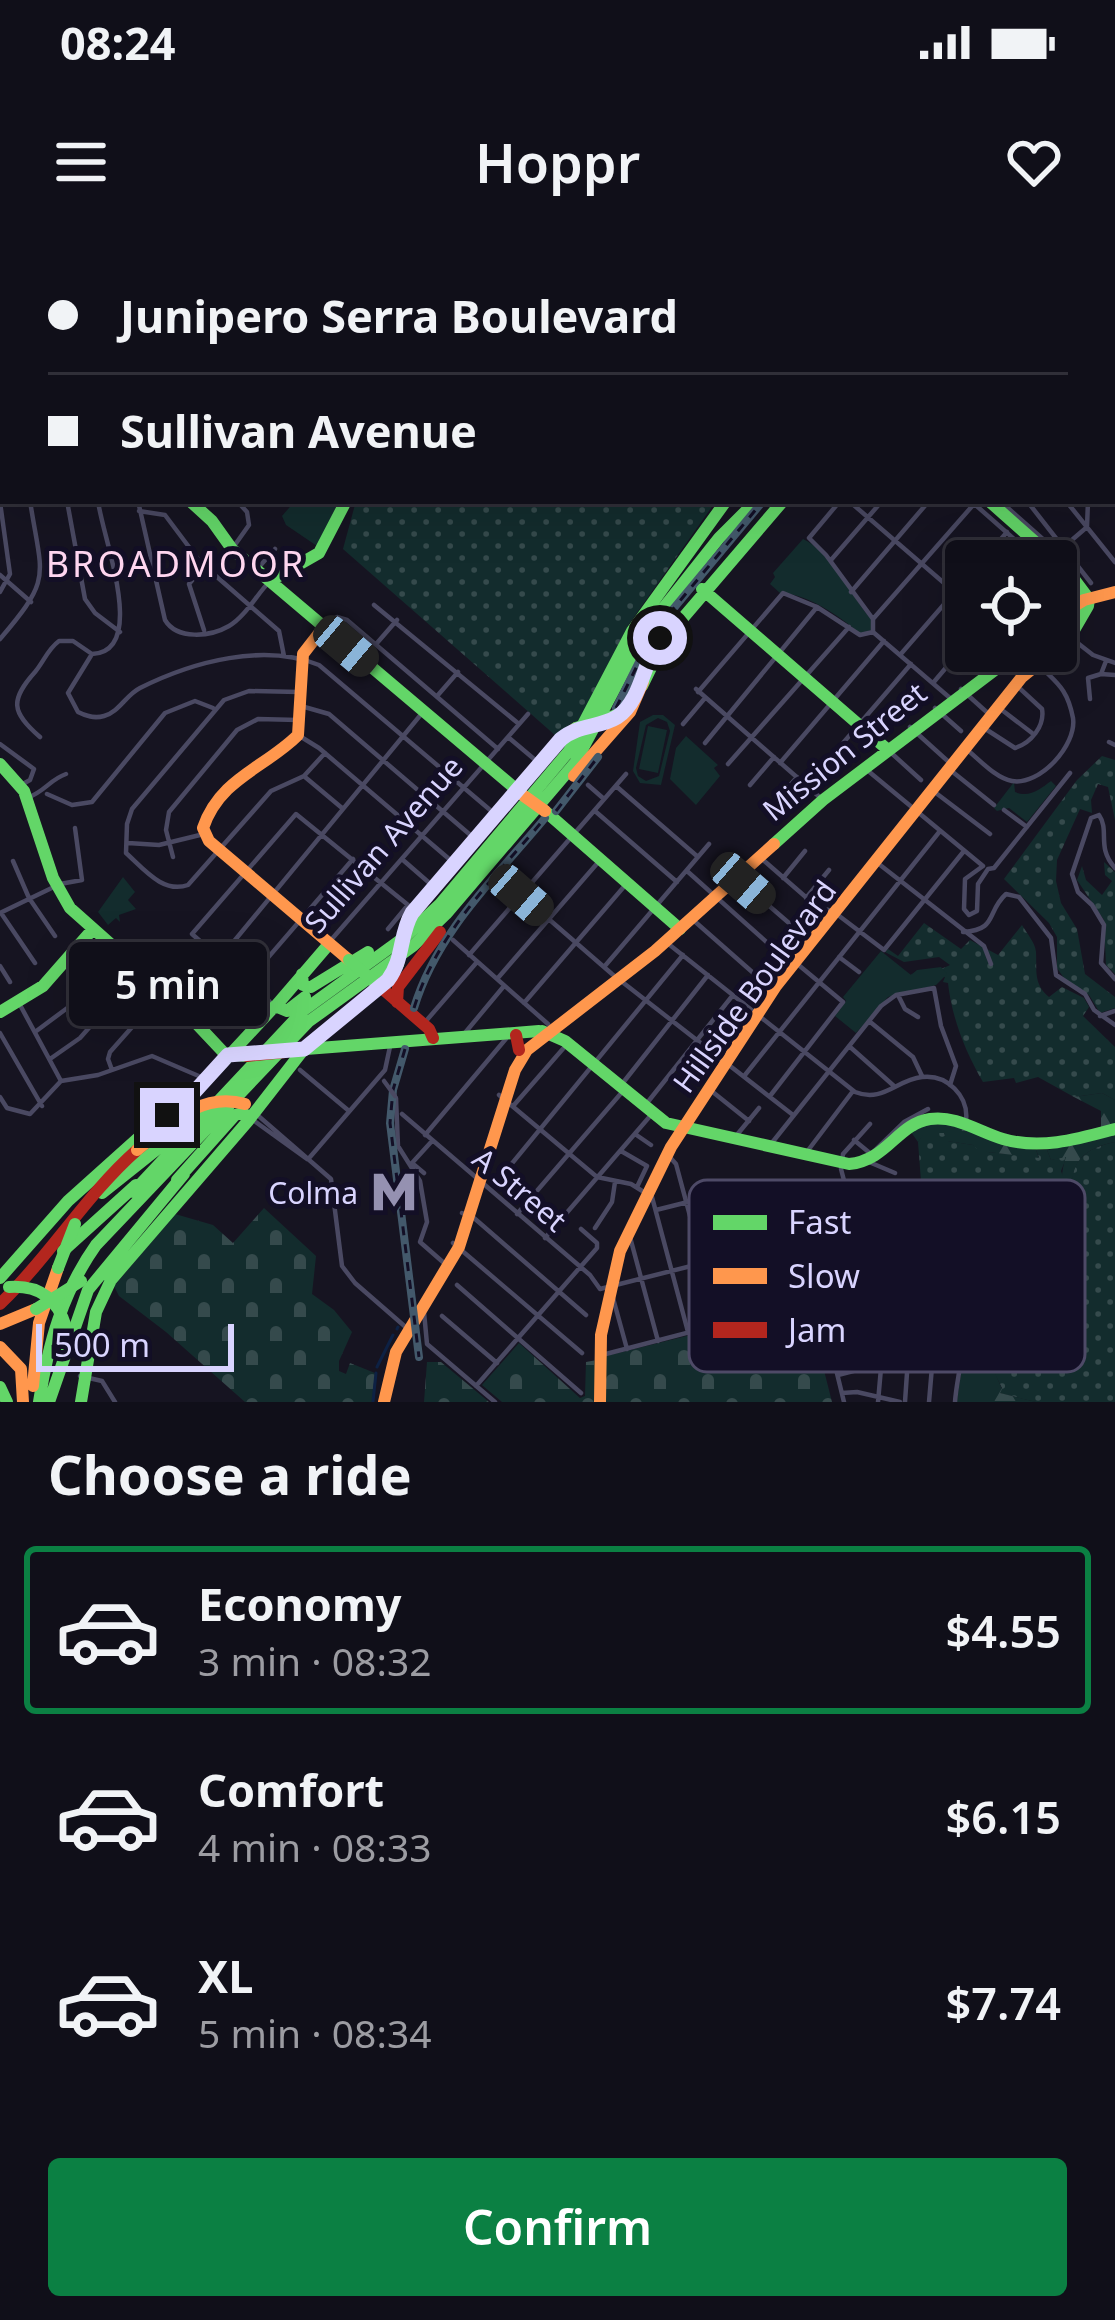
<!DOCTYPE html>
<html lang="en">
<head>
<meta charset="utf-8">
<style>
	body { margin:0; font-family:"Noto Sans",sans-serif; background:#1e1d26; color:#f1f3f6; height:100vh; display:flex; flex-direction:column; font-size:45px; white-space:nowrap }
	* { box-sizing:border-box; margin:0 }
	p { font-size:39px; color:#9c9ca2 }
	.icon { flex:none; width:66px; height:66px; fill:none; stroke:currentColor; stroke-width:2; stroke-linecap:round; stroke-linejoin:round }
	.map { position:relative; height:1162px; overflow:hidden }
	.details { display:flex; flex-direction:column; background:#100f19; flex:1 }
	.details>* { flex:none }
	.hud { position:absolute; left:0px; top:0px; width:1116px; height:264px; box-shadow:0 12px 48px #0002,0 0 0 3px #302f38; display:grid; align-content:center; height:264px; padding:0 48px; background:#100f19 }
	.controls { position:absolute; left:945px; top:300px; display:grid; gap:24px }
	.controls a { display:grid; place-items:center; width:132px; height:132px; border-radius:12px; background:#100f19; box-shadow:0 12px 48px #0002,0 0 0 3px #302f38; font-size:60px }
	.scale { position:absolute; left:36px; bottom:30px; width:198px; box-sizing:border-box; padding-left:12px; border:6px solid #d9d4ff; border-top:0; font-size:33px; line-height:42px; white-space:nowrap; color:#d9d4ff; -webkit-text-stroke:9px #130f26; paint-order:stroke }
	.end { position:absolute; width:54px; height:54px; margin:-27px; border:15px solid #d9d4ff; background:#111; box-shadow:0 0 0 6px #111 }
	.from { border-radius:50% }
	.bubble { position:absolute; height:84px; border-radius:12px; background:#100f19; box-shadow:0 12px 48px #0002,0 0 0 3px #302f38; font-size:39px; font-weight:600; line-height:84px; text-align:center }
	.car { position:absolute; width:36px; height:72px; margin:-36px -18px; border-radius:15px; box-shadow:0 0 9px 3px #0007; background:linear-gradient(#222 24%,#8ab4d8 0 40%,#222 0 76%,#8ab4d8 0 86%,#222 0) }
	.hud b { display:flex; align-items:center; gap:42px; height:114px; font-size:45px }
	.hud b+b { border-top:3px solid #302f38 }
	.hud i { width:30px; height:30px; background:#f1f3f6 }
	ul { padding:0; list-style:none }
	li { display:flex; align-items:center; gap:36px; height:168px; margin:0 24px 18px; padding:0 24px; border:6px solid transparent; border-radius:12px }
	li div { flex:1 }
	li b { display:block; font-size:45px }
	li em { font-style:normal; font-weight:600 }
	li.on { border-color:#0b8043 }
	li>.icon { width:108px; height:108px; stroke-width:1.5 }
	h2 { padding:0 48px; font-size:54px; line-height:144px }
	.button { display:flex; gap:24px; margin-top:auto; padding:24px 48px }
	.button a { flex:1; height:138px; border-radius:12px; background:#0b8043; color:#fff; font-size:48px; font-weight:600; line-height:138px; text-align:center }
	.status { display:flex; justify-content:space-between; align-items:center; height:84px; padding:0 60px; background:#100f19; direction:ltr }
	.status svg { height:33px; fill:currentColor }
	header { display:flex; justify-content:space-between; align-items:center; height:156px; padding:0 48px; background:#100f19; font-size:54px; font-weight:600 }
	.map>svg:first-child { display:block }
	.grass { fill:url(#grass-dots) }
	.forest { fill:url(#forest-firs) }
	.cemetery { fill:url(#cemetery-stones) }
	.park { fill:#132c2d; fill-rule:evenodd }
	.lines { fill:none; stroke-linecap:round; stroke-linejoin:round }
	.stream { stroke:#0d2144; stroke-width:3 }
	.street { stroke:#4a4962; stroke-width:4.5 }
	.fast { stroke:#63d668; stroke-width:12 }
	.slow { stroke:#ff974d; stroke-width:12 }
	.jam { stroke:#b3261e; stroke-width:12 }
	.rail-casing { stroke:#43596b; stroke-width:8 }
	.rail { stroke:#130f26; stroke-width:3; stroke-dasharray:9; stroke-linecap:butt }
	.street-bridge { stroke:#4a4962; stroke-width:4.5 }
	.fast-bridge { stroke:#63d668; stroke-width:12 }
	.slow-bridge { stroke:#ff974d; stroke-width:12 }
	.jam-bridge { stroke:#b3261e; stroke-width:12 }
	.route { stroke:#d9d4ff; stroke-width:15 }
	.labels { text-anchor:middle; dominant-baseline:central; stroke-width:10; stroke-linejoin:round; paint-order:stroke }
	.street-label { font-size:30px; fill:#d9d4ff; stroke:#130f26 }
	.poi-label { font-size:30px; fill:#d9d4ff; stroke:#130f26; text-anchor:end }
	.quarter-label { font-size:36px; letter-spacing:3px; fill:#ffd6f0; stroke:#130f26 }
	.key { fill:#130f26; stroke:#4e4a67; stroke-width:3 }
	.key-label { font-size:33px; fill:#d9d4ff }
</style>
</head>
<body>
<div class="status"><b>08:24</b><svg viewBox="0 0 49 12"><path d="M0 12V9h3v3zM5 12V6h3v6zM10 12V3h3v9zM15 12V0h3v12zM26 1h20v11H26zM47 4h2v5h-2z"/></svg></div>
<header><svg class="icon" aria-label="menu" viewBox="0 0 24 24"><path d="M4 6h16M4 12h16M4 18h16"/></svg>Hoppr<svg class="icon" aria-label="heart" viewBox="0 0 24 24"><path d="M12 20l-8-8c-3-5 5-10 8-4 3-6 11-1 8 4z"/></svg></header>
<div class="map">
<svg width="1115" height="1162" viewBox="0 0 1115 1162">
	<defs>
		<pattern id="grass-dots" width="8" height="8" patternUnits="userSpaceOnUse" patternTransform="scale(3)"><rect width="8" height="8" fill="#132c2d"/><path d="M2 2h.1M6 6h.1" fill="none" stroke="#354a4c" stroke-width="1.8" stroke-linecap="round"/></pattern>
		<pattern id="forest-firs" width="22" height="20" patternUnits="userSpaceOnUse" patternTransform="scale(3)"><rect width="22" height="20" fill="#132c2d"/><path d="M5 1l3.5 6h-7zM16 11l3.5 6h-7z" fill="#354a4c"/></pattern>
		<pattern id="cemetery-stones" width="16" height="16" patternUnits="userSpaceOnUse" patternTransform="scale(3)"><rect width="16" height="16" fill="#132c2d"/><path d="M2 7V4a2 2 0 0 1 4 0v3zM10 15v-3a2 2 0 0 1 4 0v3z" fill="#354a4c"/></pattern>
	</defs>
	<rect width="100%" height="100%" fill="#161421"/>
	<path class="grass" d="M356,261h360l-87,123 -51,99 -22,13 -213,-187z
		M1102,516l13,4v60l-7,-33 -10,-3 -7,16 1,13 -12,-4 -23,51 -1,21 5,22 16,26 8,45 30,23v11l-15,5 -11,-18 -25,-17 -7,-10v-31l-8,-14 -45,-44 73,-99z
		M1104,622l11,10v102l-9,-9 -2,-45 -27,-40 5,-14 4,14 16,15 10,-14 -7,-6z
		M924,683l37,26 9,-9 28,15 24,-30c5,9 13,17 14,27 1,18 -3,32 13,45l13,-10 22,11 5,9 -6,9 32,31v53l-13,-7 -28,4 -36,-20 -22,6 -2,-5 -31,4c-17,-29 -31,-63 -35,-99l-5,-1 2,-5 -36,-1c14,-10 28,-3 41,-11l-11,-8 -35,5 -19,-10 3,-3 10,7z
		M924,893h20l4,8 25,4 15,7 51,5 -3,-7h11l4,10 16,-4 -6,15 16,46c-11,-41 -7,-66 38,-75v260h-79l-37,-9 3,-5 -7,-14 -9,-5 7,-17 9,-2 -9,-7 -12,-23 17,-14 -23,-10 -15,-30 -10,-2 -8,-28 15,-1v-26l-27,-3 -29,10 -9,-10 1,-26 28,1 -3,-39z"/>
	<path class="forest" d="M1102,853l13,7v24l-35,9 21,-6v-16l-27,-14z
		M945,883l91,27 3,8 -60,-7 -6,-6 -26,-4 -3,-8h-19l-7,9 -7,-10 13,-7z
		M1115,895v7c-46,9 -48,35 -37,76l-6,-1c-9,-21 -14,-38 -6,-60l-15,3 -4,-10z
		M950,1024l10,2 15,30 24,10 -18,14 17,17 -5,6 11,6 -11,3 -2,6 4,5 -8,5 8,5 7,16 -2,4 36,9h-79c1,-12 10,-64 10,-69 -3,-18 -9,-27 -5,-47z"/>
	<path class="cemetery" d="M264,968l52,48 -4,38 22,16 18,22 -13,29v10l7,3 4,-11 25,10 -3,29h-127l-79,-70 -47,-36 -5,-10 61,-72 38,11 20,18z
		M783,1072l13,27 19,-4 17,67h-229l3,-46z
		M519,1103l61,55 5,-2 1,-34 11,-2 -1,42h-94l-20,-17z
		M427,1122h14l48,40h-65z"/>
	<path class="park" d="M295,261h44l-22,45 -31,-21 -4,-9z
		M803,299c29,13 47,56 68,80v11l-11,4c-20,-18 -52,-40 -80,-41l-10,-9 5,-7 -2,-4z
		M653,475h10l12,10 -14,60 -21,-2 -7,-12 7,-49zM658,478l9,4 3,9 -11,45 -13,5 -8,-5 -2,-8 10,-43z
		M648,486l19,4 -9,43 -19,-4z
		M686,496l32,29 -4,3 6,8 -24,29 -26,-26 6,-31z
		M1051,541l5,5 -29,36 -18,-14 -12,3 -3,-3 20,-26 1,10c15,6 25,-3 36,-11z
		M123,637l12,15 -7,8 8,9 -17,6 1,7 -4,-4 -8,7 -10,-13z
		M881,711l30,24 6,-5 24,-3 6,7 -11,11 -48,12 -32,36 -21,-17 11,-15 -3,-4z"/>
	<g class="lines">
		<path class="stream" d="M397,1089l1,-2
			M377,1127l16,-32
			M373,1162l3,-29"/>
		<path class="street" d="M63,0l3,3
			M109,0l4,3
			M515,0l7,3
			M602,0l8,3
			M692,0l1,3
			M725,0l1,3
			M759,0l2,3
			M8,3l2,-3
			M175,3v-3
			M206,3l1,-3
			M277,3l2,-3
			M317,3l1,-3
			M593,3l1,-3
			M1074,3l2,-3
			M1113,4l2,-2
			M0,12l3,-4
			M1113,82h2
			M0,116l3,-4
			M1113,137h2
			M1113,153l2,-2
			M0,162l3,-2
			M1113,195l2,-2
			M0,214l3,-4
			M0,228h3
			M67,261l18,98 10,14 25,19
			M138,261l27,119c12,20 45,17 64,6 16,-9 28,-32 41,-45
			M840,261l-31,37 17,17 47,64v13
			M849,261l117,101
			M971,261l68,60
			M1000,261l53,47
			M1027,261l64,82
			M1066,261l49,61
			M0,262l10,72 -10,18
			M139,271l26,4 36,48 78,68 5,25
			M232,309l17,-24 -2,-13 -10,-11
			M1049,311l17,-6 21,-18 1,-26
			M831,320l51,-59
			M982,321l25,-29
			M259,327l16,-18
			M0,335l31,27
			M1056,336l16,13h4
			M851,352l78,-91
			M374,365l145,119
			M873,379l101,-115
			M327,384l10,-7 10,3 151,129
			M204,390l-15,-46 15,-18
			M873,392l77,66
			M1070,397l23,18 22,8
			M0,399c53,-62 42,-61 30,-138
			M377,403l20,-23
			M92,414l-24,39 10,19c8,4 16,7 26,4 15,-4 22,-21 36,-28 54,-27 124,-45 179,-23l177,150
			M92,414c57,-2 10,-118 6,-153
			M900,415l66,-76
			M1101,434l14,1
			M933,443l33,-39
			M696,449l127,111
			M961,449l30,27
			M299,452l-50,-1 -25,9 -92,109 -5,15 -1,29c18,16 37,41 62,32l83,-94 33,-15 21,-23
			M698,452l85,-99 34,14 43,28 13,-3
			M438,455l20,-23
			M1090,459l-2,-21 13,-4 5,-13
			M301,466l28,8 146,125
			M998,467l34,26
			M935,468l26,23
			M683,484l22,-26
			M910,487l42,38
			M984,488l31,20c16,-5 30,-22 27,-39l-26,-24
			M298,495l21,13 136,116
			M40,497c-29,-25 -30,-37 -5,-65 9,-11 13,-23 24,-31h14l19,13
			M508,497l32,27
			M1109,502l6,3
			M705,503l112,-136
			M0,504l34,25 -4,11 -9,5
			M965,508c14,11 30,30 47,33 28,5 65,-36 61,-63 -6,-31 -17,-35 -35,-54
			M888,510l33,30
			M780,523l104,-122
			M728,524l121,-137
			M949,529l45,36
			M867,530l116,96
			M305,537l37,31
			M588,545l16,14
			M750,545l24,-28
			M616,546l82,71
			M806,546l105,-122
			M932,550l58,44
			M47,554l25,11 20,-3 73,-89 30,-12 18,7
			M27,558c19,-7 22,-18 39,-24
			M773,565l24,-28
			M1004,570l23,17
			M595,571l82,71
			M1099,575l-8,3 -19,56 6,18 14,13 12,20 -3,38 14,16
			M1099,575c11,16 -3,32 16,53
			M128,603l31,2 45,-11
			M173,617l-7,-27 3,-18 68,-82 21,-11 40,1
			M762,619l54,47 18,6 50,38 80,-99
			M403,620l31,27
			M13,621l16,37 26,38
			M875,621l109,85 7,18
			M983,626l-18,13 -1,30 5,6 8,-4 1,-27 10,-15 6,-1 76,-95
			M687,631l94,84 14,7 48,40 -73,94
			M783,638l22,-27
			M738,639l73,63
			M521,655l91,79 181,141
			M806,658l23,-28
			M0,673l60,-29 22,-4 -7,-52
			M1,673l34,50
			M692,679l67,59 -16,25
			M388,689l20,-24
			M963,692c35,-2 23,-20 43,-38l13,3 32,41 5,37 29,19 9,16 21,15
			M331,700l197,-226
			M453,700l95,84
			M666,702l189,150c28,11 41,-12 67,-15 25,-3 47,19 44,44
			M469,715l157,-181
			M221,717l202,-245
			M839,717l20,15
			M0,726l10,16
			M604,727l105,-123
			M497,739l104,-120
			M247,742l106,-123
			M898,755l7,14 13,8
			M270,762l-78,-68 104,-120 117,95
			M19,763l42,78
			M524,763l104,-121
			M1100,776l15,-5
			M426,781l51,-59
			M869,781l44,36 9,19
			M35,792l35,-26 48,-56
			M0,793l42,73
			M464,794l40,-48
			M849,806l45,40
			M50,819l30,-21 60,-68
			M112,830l-4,-11 2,-7 54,-61
			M300,830l49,41
			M745,835l195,-244
			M622,844l86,-109
			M709,849l40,32
			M499,855l98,82 34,7 21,13 36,135
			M0,857l7,11 23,6 31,-33 37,-6 54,-19 56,24
			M396,858l2,48 22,35 7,41 -7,20 24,21
			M647,863l86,-108
			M514,865l54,-62
			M255,873l76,66 11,87 13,17 54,47
			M402,874l188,161 10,14 285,-72 17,60
			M253,880l54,39
			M870,884l-27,30 -2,15 30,115
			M635,894l16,11
			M425,895l85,-101
			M736,896l23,-28
			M854,900l17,14 33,-32 24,-13
			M771,904l110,-138 15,-11 38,-7 7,38 15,40 -6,19
			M621,911l26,15 -10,21
			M806,913l47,-62
			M667,914l9,10 43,160
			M310,917l75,-87 6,-28
			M869,922l26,11
			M509,927l174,-212
			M424,933l-12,-10 20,-22
			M656,970l56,-14 5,2 32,118
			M462,973l12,5 112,97
			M517,974l106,-123
			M595,988l17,-26 3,-20
			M824,993l16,58
			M890,995l41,-11
			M630,997l28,104
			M545,998l106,-123
			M794,1001l17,61 11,10
			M453,1003l129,110
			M763,1009l16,58
			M898,1023l45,-13
			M457,1045l124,108
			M613,1058l14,51
			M825,1058l-3,14 22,90
			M883,1058l4,17
			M862,1064l9,33
			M783,1069l13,24 12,-2 -4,-15 -15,3
			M424,1072l3,32 68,58
			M442,1076l55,47
			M907,1077l38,-8c29,23 12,60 10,93
			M842,1092l-3,-22 113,-30
			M828,1095l24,-6
			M602,1115l345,-90
			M833,1115l26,-7
			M838,1135l23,-6
			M80,1136l22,5 13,21
			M476,1146l121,-138v-5l-16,-14
			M842,1153l15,-1 43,10
			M878,1162l4,-45 25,-40 -3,-6 8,-18
			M905,1162l4,-58 18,-33
			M929,1162l4,-47 22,-36"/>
		<path class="fast" d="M497,0l8,3
			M1013,0l19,3
			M49,3l4,-3
			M968,3l10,-3
			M992,3l3,-3
			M1113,22l2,1
			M0,62l3,-4
			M1113,89h2
			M1113,105h2
			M0,127l3,2
			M190,261l22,20 20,28 292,247
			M989,261l79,70 21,28 -1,7
			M270,341l49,-28 27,-52
			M702,349l186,161
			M1056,409l14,-12 18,-31
			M642,446l23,-47 118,-138
			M0,524l24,27 29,87 17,30 108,96 47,50 22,2
			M545,571l135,118
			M774,604l49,-44 197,-149
			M302,734l1,11 8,2 57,-35
			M275,766l12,5 18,-14
			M274,768l55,-64
			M0,772l43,-26 50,-57
			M542,791l23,10 101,82 183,41c39,-4 48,-40 81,-45 26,-4 49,13 73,20 38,11 75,0 112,-10
			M306,809l233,-18
			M177,940l58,-65 8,-2 6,4
			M133,952l171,-182 102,-74 34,-32 129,-153 63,-120 94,-130
			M102,953l54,-43 42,-41
			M63,1011l73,-66
			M0,1038l68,-77 78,-70 38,-27 91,-98
			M0,1147l7,15
			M39,1162c9,-57 23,-109 57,-157l212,-223 105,-76 33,-32 129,-151 71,-133 73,-92 37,-37
			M49,1162l39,-112 96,-116
			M81,1162l15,-90 15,-32 137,-159 56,-72 81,-66 13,-19"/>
		<path class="slow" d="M157,0l4,3
			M480,0l7,3
			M1056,377l28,-17 31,-8
			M324,387l-21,27 -5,81c-33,33 -78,43 -95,93l6,13 140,119
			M574,536l56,-64 13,-30
			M407,681l151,-179 18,-14
			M0,1084l36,-15
			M0,1107l21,22 2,33
			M33,1146l6,-63 19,-55
			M384,1162l12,-50 63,-105 56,-177 12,-20 128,-99 119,-107
			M600,1162l1,-67 19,-84 51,-104 105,-161 246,-309 32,-26"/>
		<path class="jam" d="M1055,0l4,3
			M371,3l1,-3
			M377,744l52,45 4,9
			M397,762l1,-15 42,-55
			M516,795l3,15
			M0,1064c50,-48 85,-108 137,-154"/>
		<defs>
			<path id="rail" d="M1113,128l2,-1
				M616,468l38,-76 109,-131
				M556,571l42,-54
				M414,768c23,-76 81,-130 131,-190
				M405,809l-12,41 -3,33 29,234"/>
		</defs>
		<use href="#rail" class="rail-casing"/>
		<use href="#rail" class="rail"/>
		<path class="street-bridge" d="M384,841l11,15"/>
		<path class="fast-bridge" d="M576,488l44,-14
			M349,720l24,21
			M398,724l9,-43
			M58,1028l17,-44
			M9,1047c30,-2 48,11 57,40
			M36,1069l45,-28"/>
		<path class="slow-bridge" d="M524,556l21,15
			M137,910c32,-25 64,-59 108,-46"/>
		<path class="jam-bridge" d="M247,816l38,-4"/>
	</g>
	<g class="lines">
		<path class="route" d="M167,875l20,-15 41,-45 76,-6 84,-69c16,-21 11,-45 24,-67l149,-174c18,-15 38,-11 56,-22 24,-15 27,-57 43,-79"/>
	</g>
	<defs>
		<symbol id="metro-bare" viewBox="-9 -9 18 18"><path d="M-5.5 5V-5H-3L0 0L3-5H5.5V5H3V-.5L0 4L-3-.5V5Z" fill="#9591b1" stroke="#130f26" stroke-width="2.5" paint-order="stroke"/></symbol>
	</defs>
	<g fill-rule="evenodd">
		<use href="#metro-bare" x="361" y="919" width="66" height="66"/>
	</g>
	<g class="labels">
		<g class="street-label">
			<text transform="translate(844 511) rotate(-39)">Mission Street</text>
			<text transform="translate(383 604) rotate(-49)">Sullivan Avenue</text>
			<text transform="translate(754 746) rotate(-54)">Hillside Boulevard</text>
			<text transform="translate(520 949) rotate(40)">A Street</text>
		</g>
		<g class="poi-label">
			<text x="358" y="952">Colma</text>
		</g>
		<g class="quarter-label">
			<text x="176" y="323">BROADMOOR</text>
		</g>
	</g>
	<rect x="689" y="940" width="396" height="192" rx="18" class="key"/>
	<rect x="713" y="975" width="54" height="15" fill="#63d668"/>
	<rect x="713" y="1028" width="54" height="16" fill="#ff974d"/>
	<rect x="713" y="1082" width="54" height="16" fill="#b3261e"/>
	<g class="key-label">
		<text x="788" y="994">Fast</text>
		<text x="788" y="1048">Slow</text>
		<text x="788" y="1102">Jam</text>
	</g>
</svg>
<div class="controls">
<a><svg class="icon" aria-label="locate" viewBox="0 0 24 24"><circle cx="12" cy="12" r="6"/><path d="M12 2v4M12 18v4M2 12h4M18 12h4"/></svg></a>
</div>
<div class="scale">500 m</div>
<i class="end from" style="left:660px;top:398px"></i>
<i class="end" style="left:167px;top:875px"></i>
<div class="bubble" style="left:69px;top:702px;width:198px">5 min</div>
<i class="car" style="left:346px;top:406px;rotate:130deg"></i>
<i class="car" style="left:743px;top:643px;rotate:131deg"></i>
<i class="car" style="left:521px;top:655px;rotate:131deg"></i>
<div class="hud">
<b><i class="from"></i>Junipero Serra Boulevard</b>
<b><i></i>Sullivan Avenue</b>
</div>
</div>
<section class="details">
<h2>Choose a ride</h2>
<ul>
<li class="on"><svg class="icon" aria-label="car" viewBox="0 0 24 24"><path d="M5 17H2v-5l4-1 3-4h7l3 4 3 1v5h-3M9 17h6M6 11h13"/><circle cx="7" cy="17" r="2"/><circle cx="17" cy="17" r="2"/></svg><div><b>Economy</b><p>3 min · 08:32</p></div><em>$4.55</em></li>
<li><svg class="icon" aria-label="car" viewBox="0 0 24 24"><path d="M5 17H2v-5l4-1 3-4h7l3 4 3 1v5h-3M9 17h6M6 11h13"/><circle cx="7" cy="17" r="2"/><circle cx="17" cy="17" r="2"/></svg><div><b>Comfort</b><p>4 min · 08:33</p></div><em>$6.15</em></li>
<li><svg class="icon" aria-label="car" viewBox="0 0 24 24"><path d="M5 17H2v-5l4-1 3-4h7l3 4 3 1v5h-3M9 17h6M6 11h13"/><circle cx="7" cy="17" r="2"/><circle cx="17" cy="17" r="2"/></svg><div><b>XL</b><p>5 min · 08:34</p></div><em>$7.74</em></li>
</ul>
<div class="button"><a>Confirm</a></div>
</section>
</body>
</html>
